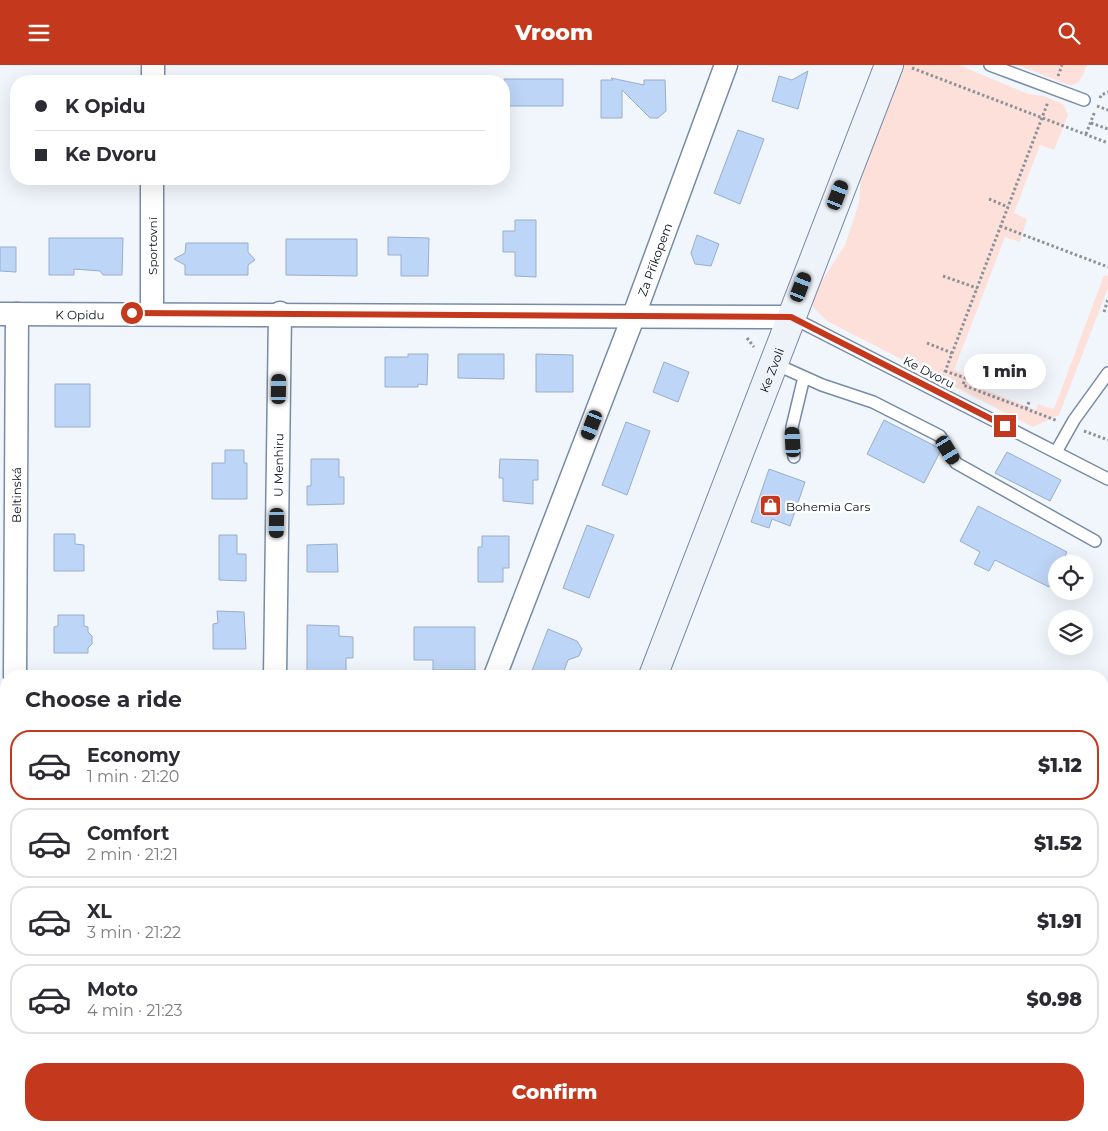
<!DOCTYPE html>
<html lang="en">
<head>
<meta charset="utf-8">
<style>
	body { margin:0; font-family:Montserrat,sans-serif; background:#f2f2f3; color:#2b2b33; height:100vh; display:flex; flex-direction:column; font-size:19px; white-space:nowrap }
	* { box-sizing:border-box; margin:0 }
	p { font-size:16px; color:#7c7c81 }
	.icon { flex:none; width:28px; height:28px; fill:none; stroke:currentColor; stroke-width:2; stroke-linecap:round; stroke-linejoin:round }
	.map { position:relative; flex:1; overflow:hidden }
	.sheet { position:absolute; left:0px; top:605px; width:1109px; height:461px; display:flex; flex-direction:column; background:#fff; border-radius:20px 20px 0 0; box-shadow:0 5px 20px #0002 }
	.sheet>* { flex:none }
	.guide { position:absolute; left:10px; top:10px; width:500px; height:110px; border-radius:20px; box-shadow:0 5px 20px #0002; display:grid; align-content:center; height:110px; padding:0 25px; background:#fff }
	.fabs { position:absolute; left:1048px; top:490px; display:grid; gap:10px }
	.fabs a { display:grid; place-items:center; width:45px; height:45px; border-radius:50%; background:#fff; box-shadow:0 5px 20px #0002; font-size:25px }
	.end { position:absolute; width:22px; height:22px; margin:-11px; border:6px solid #c4391d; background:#fff; box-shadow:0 0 0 2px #fff }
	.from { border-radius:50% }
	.bubble { position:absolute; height:35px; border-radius:18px; background:#fff; box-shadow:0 5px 20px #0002; font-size:16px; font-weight:800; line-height:35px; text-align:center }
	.car { position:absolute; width:15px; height:30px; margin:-15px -8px; border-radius:6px; box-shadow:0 0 4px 1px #0007; background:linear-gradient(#222 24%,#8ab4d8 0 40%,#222 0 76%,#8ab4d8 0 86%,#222 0) }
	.guide b { display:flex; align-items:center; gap:18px; height:48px; font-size:19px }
	.guide b+b { border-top:1px solid #e1e1e2 }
	.guide i { width:12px; height:12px; background:#2b2b33 }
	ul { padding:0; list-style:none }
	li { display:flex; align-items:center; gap:15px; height:70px; margin:0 10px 8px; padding:0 15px; border:2px solid #e1e1e2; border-radius:20px }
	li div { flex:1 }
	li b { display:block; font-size:19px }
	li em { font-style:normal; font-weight:800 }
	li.current { border-color:#c4391d }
	li>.icon { width:45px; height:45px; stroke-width:1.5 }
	h2 { padding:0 25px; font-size:22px; line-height:60px }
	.button { display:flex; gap:10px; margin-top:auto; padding:10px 25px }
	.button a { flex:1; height:58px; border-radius:20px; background:#c4391d; color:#fff; font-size:20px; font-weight:800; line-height:58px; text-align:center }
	header { display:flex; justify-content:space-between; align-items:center; height:65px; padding:0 25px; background:#c4391d; color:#fff; font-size:22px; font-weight:800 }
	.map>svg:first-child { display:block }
	.green { fill:#fde0d9 }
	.building { fill:#bdd5f6; stroke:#99aecb }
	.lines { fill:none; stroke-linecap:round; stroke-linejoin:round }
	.lane-casing { stroke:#778ba7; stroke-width:14 }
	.street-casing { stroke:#778ba7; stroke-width:25 }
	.secondary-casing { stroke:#778ba7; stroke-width:30 }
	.path { stroke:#8c929a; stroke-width:3; stroke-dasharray:2.5 2.5; stroke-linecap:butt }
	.lane { stroke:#fff; stroke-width:11 }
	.street { stroke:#fff; stroke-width:22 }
	.secondary { stroke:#eef3f9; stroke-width:28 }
	.route { stroke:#c4391d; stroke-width:6 }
	.labels { text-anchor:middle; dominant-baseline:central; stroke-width:5; stroke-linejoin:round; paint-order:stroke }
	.street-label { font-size:12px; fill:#081019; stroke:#fff }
	.poi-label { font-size:12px; fill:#081019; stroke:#fff; text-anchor:start }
</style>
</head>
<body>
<header><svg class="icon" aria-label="menu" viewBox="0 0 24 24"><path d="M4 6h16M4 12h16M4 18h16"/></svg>Vroom<svg class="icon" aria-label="search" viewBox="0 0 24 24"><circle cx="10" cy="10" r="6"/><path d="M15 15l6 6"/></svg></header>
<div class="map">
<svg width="1108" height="1066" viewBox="0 0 1108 1066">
	<rect width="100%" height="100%" fill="#f1f6fc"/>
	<path class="green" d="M901,0h58l69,29 15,2 20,8 5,11 -14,35 -14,-5 -26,68 13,6 -7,23 -15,-5 -51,133 16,6 -2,7 68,27 2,-6 16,5 50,-134 4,1v12l-49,127 -26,12 -206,-106 -16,-16 10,-23 24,-37 14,-42 3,-44z
		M1017,0h70c-4,10 -6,20 -18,20z"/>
	<path class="building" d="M808,6l-10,38 -26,-8 7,-25 13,4z
		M611,13l33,7v-5h21l1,31 -8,7h-8l-28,-28v28h-21v-38h12z
		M504,14h59v27h-59z
		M738,65l26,9 -24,65 -26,-11z
		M515,155h21v57l-21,-1v-24h-12v-21h12z
		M697,170l22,9 -8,22 -16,-2 -4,-11z
		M388,172l41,1 -1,38h-27v-21h-13z
		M49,173h74l-1,37h-19l-3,-4 -26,-2v6h-25z
		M286,174h71v37l-71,-1z
		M186,178h62v9l7,8 -7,5v10h-63v-10l-11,-6 11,-6z
		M0,182h16v25l-16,-1z
		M408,289h20l-1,31 -9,-1v3h-33v-30h23z
		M458,289h46v25l-46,-1z
		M536,289l37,1v37h-37z
		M664,297l25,10 -11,30 -25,-10z
		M55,319h35v43h-35z
		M884,355l55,28 1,4 -16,31 -57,-29z
		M626,357l24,9 -23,64 -25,-10z
		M225,385h19v13h3v36h-35v-36h13z
		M1007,387l54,28 -11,21 -55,-28z
		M311,394h28v18h5v27l-37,1v-19h4z
		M500,394l38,1v20h-5v24l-30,-3v-23h-4z
		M769,404l36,13 -15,44 -18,-7 -3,9 -18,-6z
		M978,441l89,46 -6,12h-5v9l-7,14 -54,-27 -6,11 -15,-7 6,-12 -20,-11z
		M587,460l27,10 -25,63 -26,-10z
		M54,469h21v10l9,1v26h-30z
		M219,470h18v19h9v27l-27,-1z
		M482,471h27v32h-6v14h-25v-35h4z
		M337,479l1,28h-31v-27z
		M217,546l27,1 2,37h-33v-25l5,-1z
		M58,550h26v11l4,1v5l4,4v8l-4,4v5h-34v-26l4,-1z
		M307,560l32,1v10l14,1v21h-7v15h-39z
		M414,562h61v43h-42v-10h-19z
		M548,564l29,12 5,8 -3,7 -11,4 -6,16h-32z"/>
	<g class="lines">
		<defs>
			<path id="lane" d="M990,0l94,35
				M791,252l317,162
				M773,298l49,22 51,17 67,34 16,27 139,78
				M1056,387l18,-32 34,-47
				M794,392l-2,-30 12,-50
				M1102,703l6,-11
				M1102,715l6,3
				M312,1066l2,-6"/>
			<g id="street">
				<path d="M153,16v-16"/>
				<path d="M152,248v-134"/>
				<path id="s1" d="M0,249l791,3"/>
				<path id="s2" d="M15,611l2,-362"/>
				<path id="s3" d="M275,611l5,-363"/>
				<path id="s4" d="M495,611l139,-361 92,-250"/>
				<path d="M0,952l6,-3"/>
				<path d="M75,1060l2,6"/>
			</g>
			<g id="secondary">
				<path id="s5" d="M653,611l236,-611"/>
				<path d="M106,1066l14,-6"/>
			</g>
		</defs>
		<use href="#lane" class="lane-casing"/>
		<use href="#street" class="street-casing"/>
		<use href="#secondary" class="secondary-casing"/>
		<path class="path" d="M912,3l196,75
			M1058,11l4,-11
			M1100,33l1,-3 7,-3
			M1097,41l11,4
			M1091,58l17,6
			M1086,69l9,-23
			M989,134l19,8
			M1000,161l108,41
			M943,211l34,12
			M1104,247l4,-13
			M747,273l7,9
			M927,278l25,10
			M945,306l20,7 -2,7 95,36
			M943,312l105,-275
			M1026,344l4,-9
			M1084,366l24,9
			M514,1060v6"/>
		<use href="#lane" class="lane"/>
		<use href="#street" class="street"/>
		<use href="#secondary" class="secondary"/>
	</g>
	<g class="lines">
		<path class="route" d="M132,248l659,4 214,109"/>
	</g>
	<defs>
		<symbol id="shop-square" viewBox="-11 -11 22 22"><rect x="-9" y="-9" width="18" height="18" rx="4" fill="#c4391d" stroke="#fff"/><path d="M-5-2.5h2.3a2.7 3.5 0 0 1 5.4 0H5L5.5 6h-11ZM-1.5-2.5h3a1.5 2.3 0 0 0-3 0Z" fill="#fff"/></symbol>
	</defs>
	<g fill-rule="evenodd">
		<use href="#shop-square" x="758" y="428" width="25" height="25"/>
	</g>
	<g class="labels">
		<g class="street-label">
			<text transform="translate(152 181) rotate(-90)">Sportovní</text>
			<text stroke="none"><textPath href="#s4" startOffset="446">Za Příkopem</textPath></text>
			<text stroke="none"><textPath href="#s1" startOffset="80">K Opidu</textPath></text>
			<text stroke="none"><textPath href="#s5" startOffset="328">Ke Zvoli</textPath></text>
			<text transform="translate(929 307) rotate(27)">Ke Dvoru</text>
			<text stroke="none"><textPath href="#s3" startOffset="211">U Menhiru</textPath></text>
			<text stroke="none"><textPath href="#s2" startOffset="181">Beltinská</textPath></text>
		</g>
		<g class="poi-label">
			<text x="786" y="441">Bohemia Cars</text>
		</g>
	</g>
</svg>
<div class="fabs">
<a><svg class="icon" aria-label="locate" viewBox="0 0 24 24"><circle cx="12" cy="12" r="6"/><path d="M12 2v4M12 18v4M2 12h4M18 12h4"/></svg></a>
<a><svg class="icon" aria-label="layers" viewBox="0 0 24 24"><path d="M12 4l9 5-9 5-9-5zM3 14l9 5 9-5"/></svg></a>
</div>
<i class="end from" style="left:132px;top:248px"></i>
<i class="end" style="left:1005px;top:361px"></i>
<div class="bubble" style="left:964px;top:289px;width:82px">1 min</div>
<i class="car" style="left:838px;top:130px;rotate:21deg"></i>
<i class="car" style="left:801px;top:222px;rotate:21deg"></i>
<i class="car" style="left:279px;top:324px;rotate:1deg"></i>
<i class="car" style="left:592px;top:360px;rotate:201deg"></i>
<i class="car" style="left:793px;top:377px;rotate:357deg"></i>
<i class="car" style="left:948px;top:385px;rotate:149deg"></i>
<i class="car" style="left:277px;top:458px;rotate:181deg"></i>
<div class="guide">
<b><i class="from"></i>K Opidu</b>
<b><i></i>Ke Dvoru</b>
</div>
<section class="sheet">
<h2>Choose a ride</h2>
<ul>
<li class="current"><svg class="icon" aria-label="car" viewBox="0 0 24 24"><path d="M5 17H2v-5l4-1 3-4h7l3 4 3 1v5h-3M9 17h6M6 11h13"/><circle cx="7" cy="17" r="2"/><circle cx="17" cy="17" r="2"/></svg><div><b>Economy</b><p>1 min · 21:20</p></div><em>$1.12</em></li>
<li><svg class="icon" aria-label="car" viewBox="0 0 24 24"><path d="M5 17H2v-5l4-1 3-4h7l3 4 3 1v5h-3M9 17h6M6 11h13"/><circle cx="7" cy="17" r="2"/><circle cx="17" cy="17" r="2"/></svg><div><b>Comfort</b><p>2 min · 21:21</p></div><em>$1.52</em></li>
<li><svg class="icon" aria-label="car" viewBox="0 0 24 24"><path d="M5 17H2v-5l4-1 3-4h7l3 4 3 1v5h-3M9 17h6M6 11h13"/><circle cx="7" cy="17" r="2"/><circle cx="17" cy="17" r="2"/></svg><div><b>XL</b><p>3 min · 21:22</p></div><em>$1.91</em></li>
<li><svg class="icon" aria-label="car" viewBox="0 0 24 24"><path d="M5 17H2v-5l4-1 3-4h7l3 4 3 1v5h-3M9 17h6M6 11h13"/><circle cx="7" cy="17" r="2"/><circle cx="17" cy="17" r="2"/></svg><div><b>Moto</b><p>4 min · 21:23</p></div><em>$0.98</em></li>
</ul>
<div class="button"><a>Confirm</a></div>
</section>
</div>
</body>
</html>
